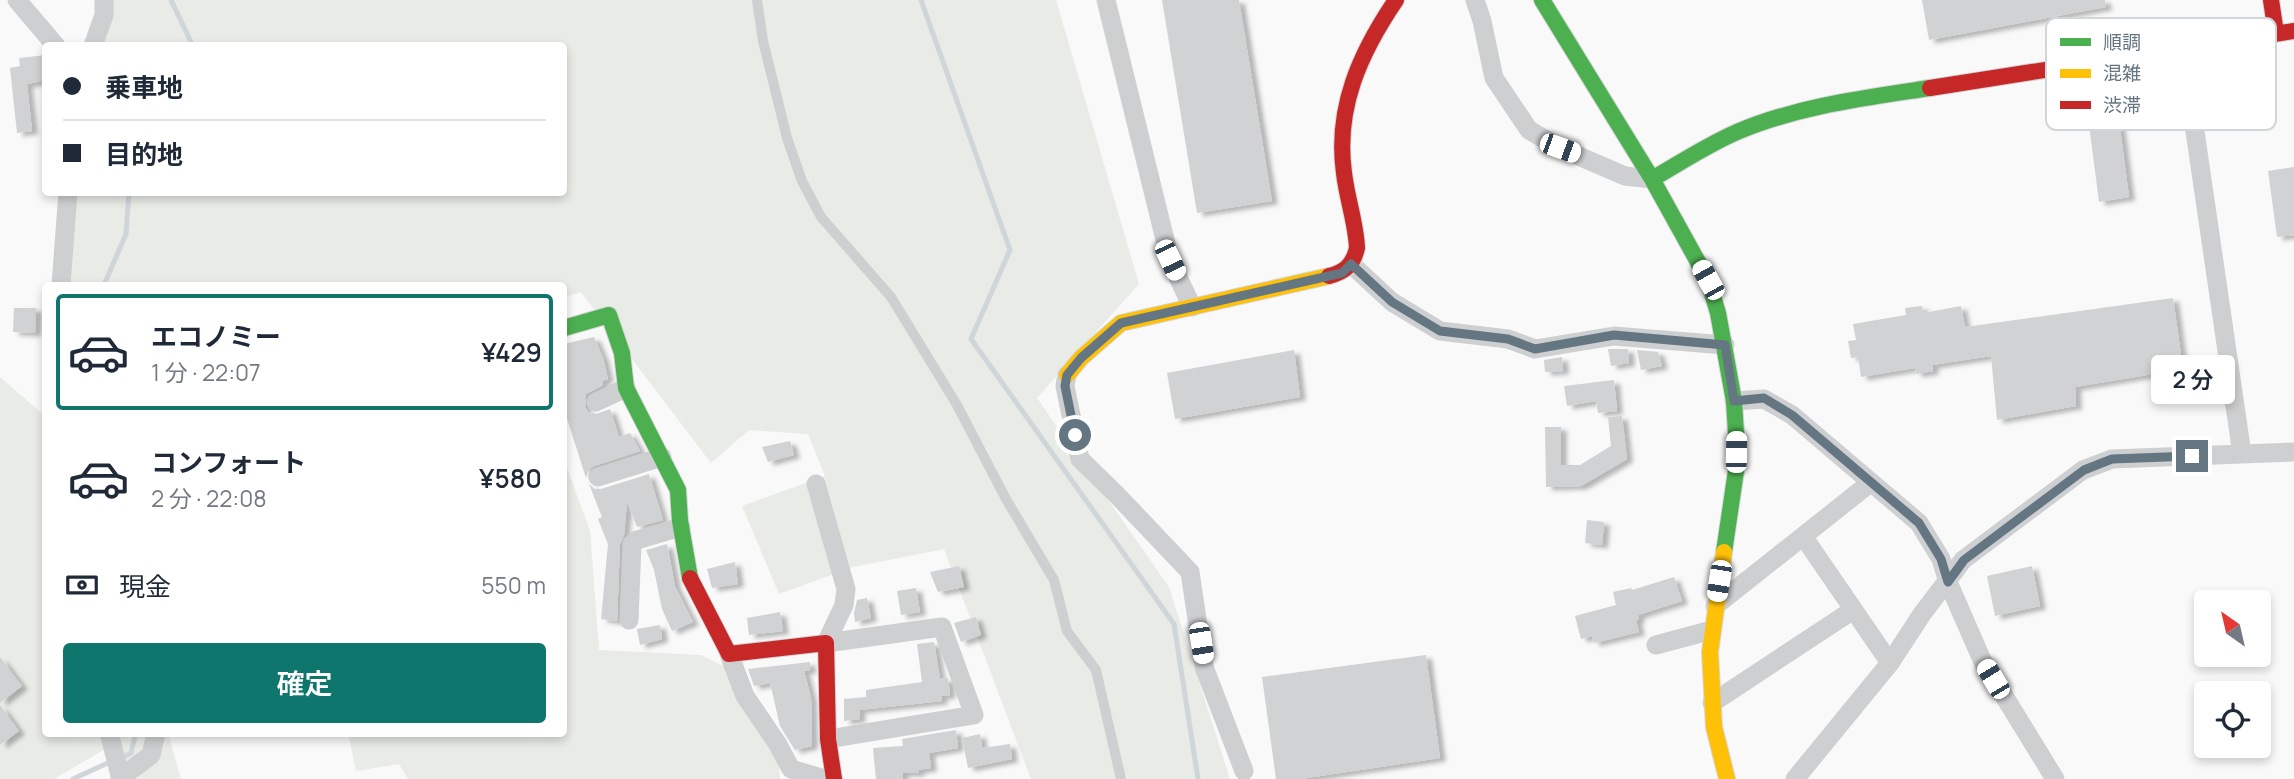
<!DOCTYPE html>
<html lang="ja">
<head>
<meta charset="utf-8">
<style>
	body { margin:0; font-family:Manrope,"Noto Sans JP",sans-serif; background:#f2f2f3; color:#1f2937; height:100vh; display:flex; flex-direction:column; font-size:26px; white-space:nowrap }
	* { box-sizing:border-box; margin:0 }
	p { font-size:23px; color:#747a83 }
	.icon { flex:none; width:38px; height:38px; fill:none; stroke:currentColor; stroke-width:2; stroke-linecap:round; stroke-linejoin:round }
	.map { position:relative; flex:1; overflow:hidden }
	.sheet { position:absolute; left:42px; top:282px; width:525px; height:455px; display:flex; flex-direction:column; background:#fff; border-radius:7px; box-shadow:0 4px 10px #0003 }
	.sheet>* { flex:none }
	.guide { position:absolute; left:42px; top:42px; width:525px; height:154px; border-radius:7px; box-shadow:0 4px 10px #0003; display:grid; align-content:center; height:154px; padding:0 21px; background:#fff }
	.needle { width:46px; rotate:326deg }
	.buttons { position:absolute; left:2194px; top:590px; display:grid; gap:14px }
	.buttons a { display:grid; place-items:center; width:77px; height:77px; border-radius:7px; background:#fff; box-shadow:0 4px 10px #0003; font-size:35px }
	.end { position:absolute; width:32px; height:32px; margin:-16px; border:9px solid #657683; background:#fff; box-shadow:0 0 0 4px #fff }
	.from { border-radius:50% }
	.bubble { position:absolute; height:49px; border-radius:7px; background:#fff; box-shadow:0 4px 10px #0003; font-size:23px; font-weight:600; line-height:49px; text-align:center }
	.car { position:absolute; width:21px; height:42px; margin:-21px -10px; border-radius:9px; box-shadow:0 0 5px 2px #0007; background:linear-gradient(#fff 24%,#345 0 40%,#fff 0 76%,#345 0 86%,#fff 0) }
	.guide b { display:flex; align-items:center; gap:24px; height:66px; font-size:26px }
	.guide b+b { border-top:2px solid #e0e1e3 }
	.guide i { width:18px; height:18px; background:#1f2937 }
	ul { padding:12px 0 0; list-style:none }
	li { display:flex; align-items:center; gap:21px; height:116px; margin:0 14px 10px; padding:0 7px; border:4px solid transparent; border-radius:7px }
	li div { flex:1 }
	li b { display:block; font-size:26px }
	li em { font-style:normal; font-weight:600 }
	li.selected { border-color:#0f766e }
	li>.icon { width:63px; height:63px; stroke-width:1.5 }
	.pay { display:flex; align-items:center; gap:18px; height:77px; padding:0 21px; font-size:26px }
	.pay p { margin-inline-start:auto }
	.action { display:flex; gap:14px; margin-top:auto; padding:14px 21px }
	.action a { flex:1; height:80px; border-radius:7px; background:#0f766e; color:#fff; font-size:28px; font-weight:600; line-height:80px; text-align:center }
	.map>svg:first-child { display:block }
	.green { fill:#e8ebe6 }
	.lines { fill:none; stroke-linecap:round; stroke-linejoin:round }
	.stream { stroke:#ced6d9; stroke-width:5 }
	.building { fill:#d0d2d3; filter:url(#shadow) }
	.fast-casing { stroke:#d5d6d7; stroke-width:18 }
	.slow-casing { stroke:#d5d6d7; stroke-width:18 }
	.jam-casing { stroke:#d5d6d7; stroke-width:18 }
	.lane { stroke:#cecfd0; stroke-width:10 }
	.street { stroke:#cecfd0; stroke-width:19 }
	.fast { stroke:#4caf50; stroke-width:16 }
	.slow { stroke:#ffc107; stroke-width:16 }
	.jam { stroke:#c62828; stroke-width:16 }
	.route { stroke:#657683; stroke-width:9 }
	.key { fill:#fff; stroke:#d1d6da; stroke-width:2 }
	.key-label { font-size:19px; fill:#657683 }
</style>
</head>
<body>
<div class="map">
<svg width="2294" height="779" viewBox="0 0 2294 779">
	<defs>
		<filter id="shadow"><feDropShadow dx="6" dy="3.5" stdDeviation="2" flood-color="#0004"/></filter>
	</defs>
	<rect width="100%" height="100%" fill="#f9f9f9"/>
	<path class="green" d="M102,0h954l83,284 -102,114 132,189 61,192h-199l-87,-230 -91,18 -74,27 -37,-88 83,-30 -17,-42 -59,-4 -38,33 -130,-171 -17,5v-12h-497l1,-92 496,-1v-146l-478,-1z
		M0,377l45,39 1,317h122l13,46h-52l-10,-38 -65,38h-54z
		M564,460l26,71 9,119 102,5 38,19 38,69 3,36h-372l-9,-15 -43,7 -8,-38h216z"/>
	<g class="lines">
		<path class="stream" d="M171,0l22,46
			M921,0l89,250 -39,89 203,285 24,155
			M104,285l22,-51 3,-42
			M121,758l10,-5 5,-20
			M73,779l39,-18"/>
	</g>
	<path class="building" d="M1162,0h77l33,201 -75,12z
		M1922,0h183l1,7 -177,33z
		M46,55v25l-19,4 5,47 -15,2 -7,-65 10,-2 -1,-8z
		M2119,121l10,76 -30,5 -10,-77z
		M2294,167v68l-17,2 -9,-66z
		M2173,298l10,71 -108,18 1,19 -79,14 -6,-64 -59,9 1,6 -17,3 -1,-6 -54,9 -3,-20 -7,1 -3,-17 8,-1 -3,-16 53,-9 -1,-7 17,-2 1,7 38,-7 4,21z
		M14,308h22l-1,25 -22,-1z
		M594,337l9,21 5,21 -6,2 1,4 -17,9 -1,13 3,5 8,2 14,-5 9,28 11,-4 10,18 -46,15 -5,3 -3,9 -22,-69v-65z
		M1608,349h20l1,14 -18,3z
		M1294,350l6,47 -125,22 -8,-46z
		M1637,350l21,2 4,14 -21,4z
		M1562,357l1,14 -18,1 -1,-12z
		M1614,380l3,31 -19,2 -2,-12 -29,5 -3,-20z
		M1622,416l5,43 -46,27 -35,1 -1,-60h16v38h19l31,-19 -3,-29z
		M790,441l4,14 -26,7 -6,-15z
		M649,474l14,46 -26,7 -10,-25 -3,33 -4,9 -3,77 -16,-2 7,-75 -10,-25 4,-2 -13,-33 6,5h6z
		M1587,520l17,2 -2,23 -17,-2z
		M667,544l8,42 18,36 -21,9 -10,-22 -8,-39 -8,-20z
		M735,562l3,22 -26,4 -5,-19z
		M959,566l5,21 -26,5 -8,-20z
		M2032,566l8,40 -45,10 -8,-40z
		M1674,577l8,24 -44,14 1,4 -3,1 3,12 -45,11 -2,-7 -11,3 -6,-23 41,-11 -3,-13 18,-4 1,2z
		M916,588l4,24 -19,3 -4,-24z
		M867,598l4,20 -16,4 -1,-9 3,-13z
		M780,612l3,19 -34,4 -2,-17z
		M976,617l5,18 -20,7 -7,-19z
		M660,625l2,14 -22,6 -3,-16z
		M934,642l6,37 8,-1 2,17 -9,1 1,5 -83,9 1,9 -16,2v-22l22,-2v-7l56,-8 -5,-38z
		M1426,655l14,103 -140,21h-24l-14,-102z
		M0,657l22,29 -22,17z
		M810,662v8l-6,1 7,27 1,48 -17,4 -15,-24 -10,-43 -16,3 -6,-17z
		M0,705l19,26 -19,14z
		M956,730l2,18 -29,5 2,15 -13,2 1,3h-17l1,6h-27l-3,-31 30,-2 -1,-7z
		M980,734l2,14 28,-4 2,15 -44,9 -6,-30z"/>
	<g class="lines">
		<defs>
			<path id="fast" d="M1542,0l110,179 56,101 10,33 16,88 2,32v38l-12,81
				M1652,179c28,-16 55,-34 85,-47 61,-26 128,-34 193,-44
				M564,328l45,-13 13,38 4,35 52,102 2,31 10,57"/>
			<path id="slow" d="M1067,375l14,-17 40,-35 208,-47
				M1724,552l-14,100 4,75 13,52"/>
			<path id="jam" d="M2271,0l5,33
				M1930,88l364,-57
				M1329,276c16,-4 24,-11 28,-28 -1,-25 -10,-49 -13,-75 -9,-65 16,-120 52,-173
				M690,578l39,76 97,-11 2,96 6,40"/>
		</defs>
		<use href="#fast" class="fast-casing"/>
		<use href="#slow" class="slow-casing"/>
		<use href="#jam" class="jam-casing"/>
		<path class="lane" d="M757,0l6,41 24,97 15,43 19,36 70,80 66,108 49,94 48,81 13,51 29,39 25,109"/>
		<path class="street" d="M17,0l39,46
			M1106,0l64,260 22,47
			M1475,0l7,21 12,57 35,52 31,18 65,28 27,3
			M93,46l11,-31v-15
			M2183,49l59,405
			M1351,264l41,38 48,29 68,8 27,10 79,-13 111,9
			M61,285l7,-93
			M1067,375l-2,11 15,73 36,35 74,78 14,95 40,104
			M1734,401l30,-2 28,16 127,108 22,36 7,23 34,78 73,119
			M596,402l30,-14
			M598,477l64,-20
			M816,484l30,105 -2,16 -18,38
			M1803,536l87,127
			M1715,606l155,-123
			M629,620l3,-76 5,-4 44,-13
			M826,643l116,-16 32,88 -146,24
			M1656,645l56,-15
			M729,654l16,42 32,47 14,26 34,10
			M1712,703l141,-93
			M109,733l12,46
			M120,778l31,-23 5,-22
			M1795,779l95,-116 32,-49 41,-54 120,-90 29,-11 182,-7"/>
		<use href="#fast" class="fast"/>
		<use href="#slow" class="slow"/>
		<use href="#jam" class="jam"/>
	</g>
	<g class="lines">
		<path class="route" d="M1075,435l-10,-49 2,-11 14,-17 40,-35 221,-50 9,-9 41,38 48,29 68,8 27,10 79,-14 111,10 9,56 30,-3 28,17 127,108 22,36 7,23 16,-22 120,-90 28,-11 80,-3"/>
	</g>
	<rect x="2046" y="18" width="230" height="112" rx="10" class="key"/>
	<rect x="2060" y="38" width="31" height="8" fill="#4caf50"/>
	<rect x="2060" y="69" width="31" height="9" fill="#ffc107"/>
	<rect x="2060" y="101" width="31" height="8" fill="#c62828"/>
	<g class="key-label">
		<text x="2103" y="49">順調</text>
		<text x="2103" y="80">混雑</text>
		<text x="2103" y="112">渋滞</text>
	</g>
</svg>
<div class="buttons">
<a><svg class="needle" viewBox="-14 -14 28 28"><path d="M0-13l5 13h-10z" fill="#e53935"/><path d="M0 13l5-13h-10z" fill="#747a83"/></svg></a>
<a><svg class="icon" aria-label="locate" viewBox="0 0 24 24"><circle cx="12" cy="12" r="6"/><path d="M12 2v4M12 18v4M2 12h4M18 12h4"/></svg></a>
</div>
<i class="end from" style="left:1075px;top:435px"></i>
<i class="end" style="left:2192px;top:456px"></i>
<div class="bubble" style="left:2151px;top:355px;width:84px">2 分</div>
<i class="car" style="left:1560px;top:148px;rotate:110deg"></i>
<i class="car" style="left:1170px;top:260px;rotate:155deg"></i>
<i class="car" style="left:1708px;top:280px;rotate:331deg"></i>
<i class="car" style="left:1736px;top:452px;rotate:1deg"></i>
<i class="car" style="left:1719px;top:581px;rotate:189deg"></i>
<i class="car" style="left:1201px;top:643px;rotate:171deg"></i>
<i class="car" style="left:1993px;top:679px;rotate:329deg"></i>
<div class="guide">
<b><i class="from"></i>乗車地</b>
<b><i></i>目的地</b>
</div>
<section class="sheet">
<ul>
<li class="selected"><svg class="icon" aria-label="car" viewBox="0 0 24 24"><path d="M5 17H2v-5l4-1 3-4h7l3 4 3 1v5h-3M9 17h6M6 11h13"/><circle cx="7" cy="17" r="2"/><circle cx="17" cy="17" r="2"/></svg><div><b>エコノミー</b><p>1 分 · 22:07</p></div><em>¥429</em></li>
<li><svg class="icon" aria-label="car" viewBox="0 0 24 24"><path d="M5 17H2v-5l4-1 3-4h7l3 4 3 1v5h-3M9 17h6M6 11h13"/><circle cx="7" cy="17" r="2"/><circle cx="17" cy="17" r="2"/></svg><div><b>コンフォート</b><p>2 分 · 22:08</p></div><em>¥580</em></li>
</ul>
<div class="pay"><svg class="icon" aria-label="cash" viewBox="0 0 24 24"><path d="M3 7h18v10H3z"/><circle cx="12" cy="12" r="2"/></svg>現金<p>550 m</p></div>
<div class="action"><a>確定</a></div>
</section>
</div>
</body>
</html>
